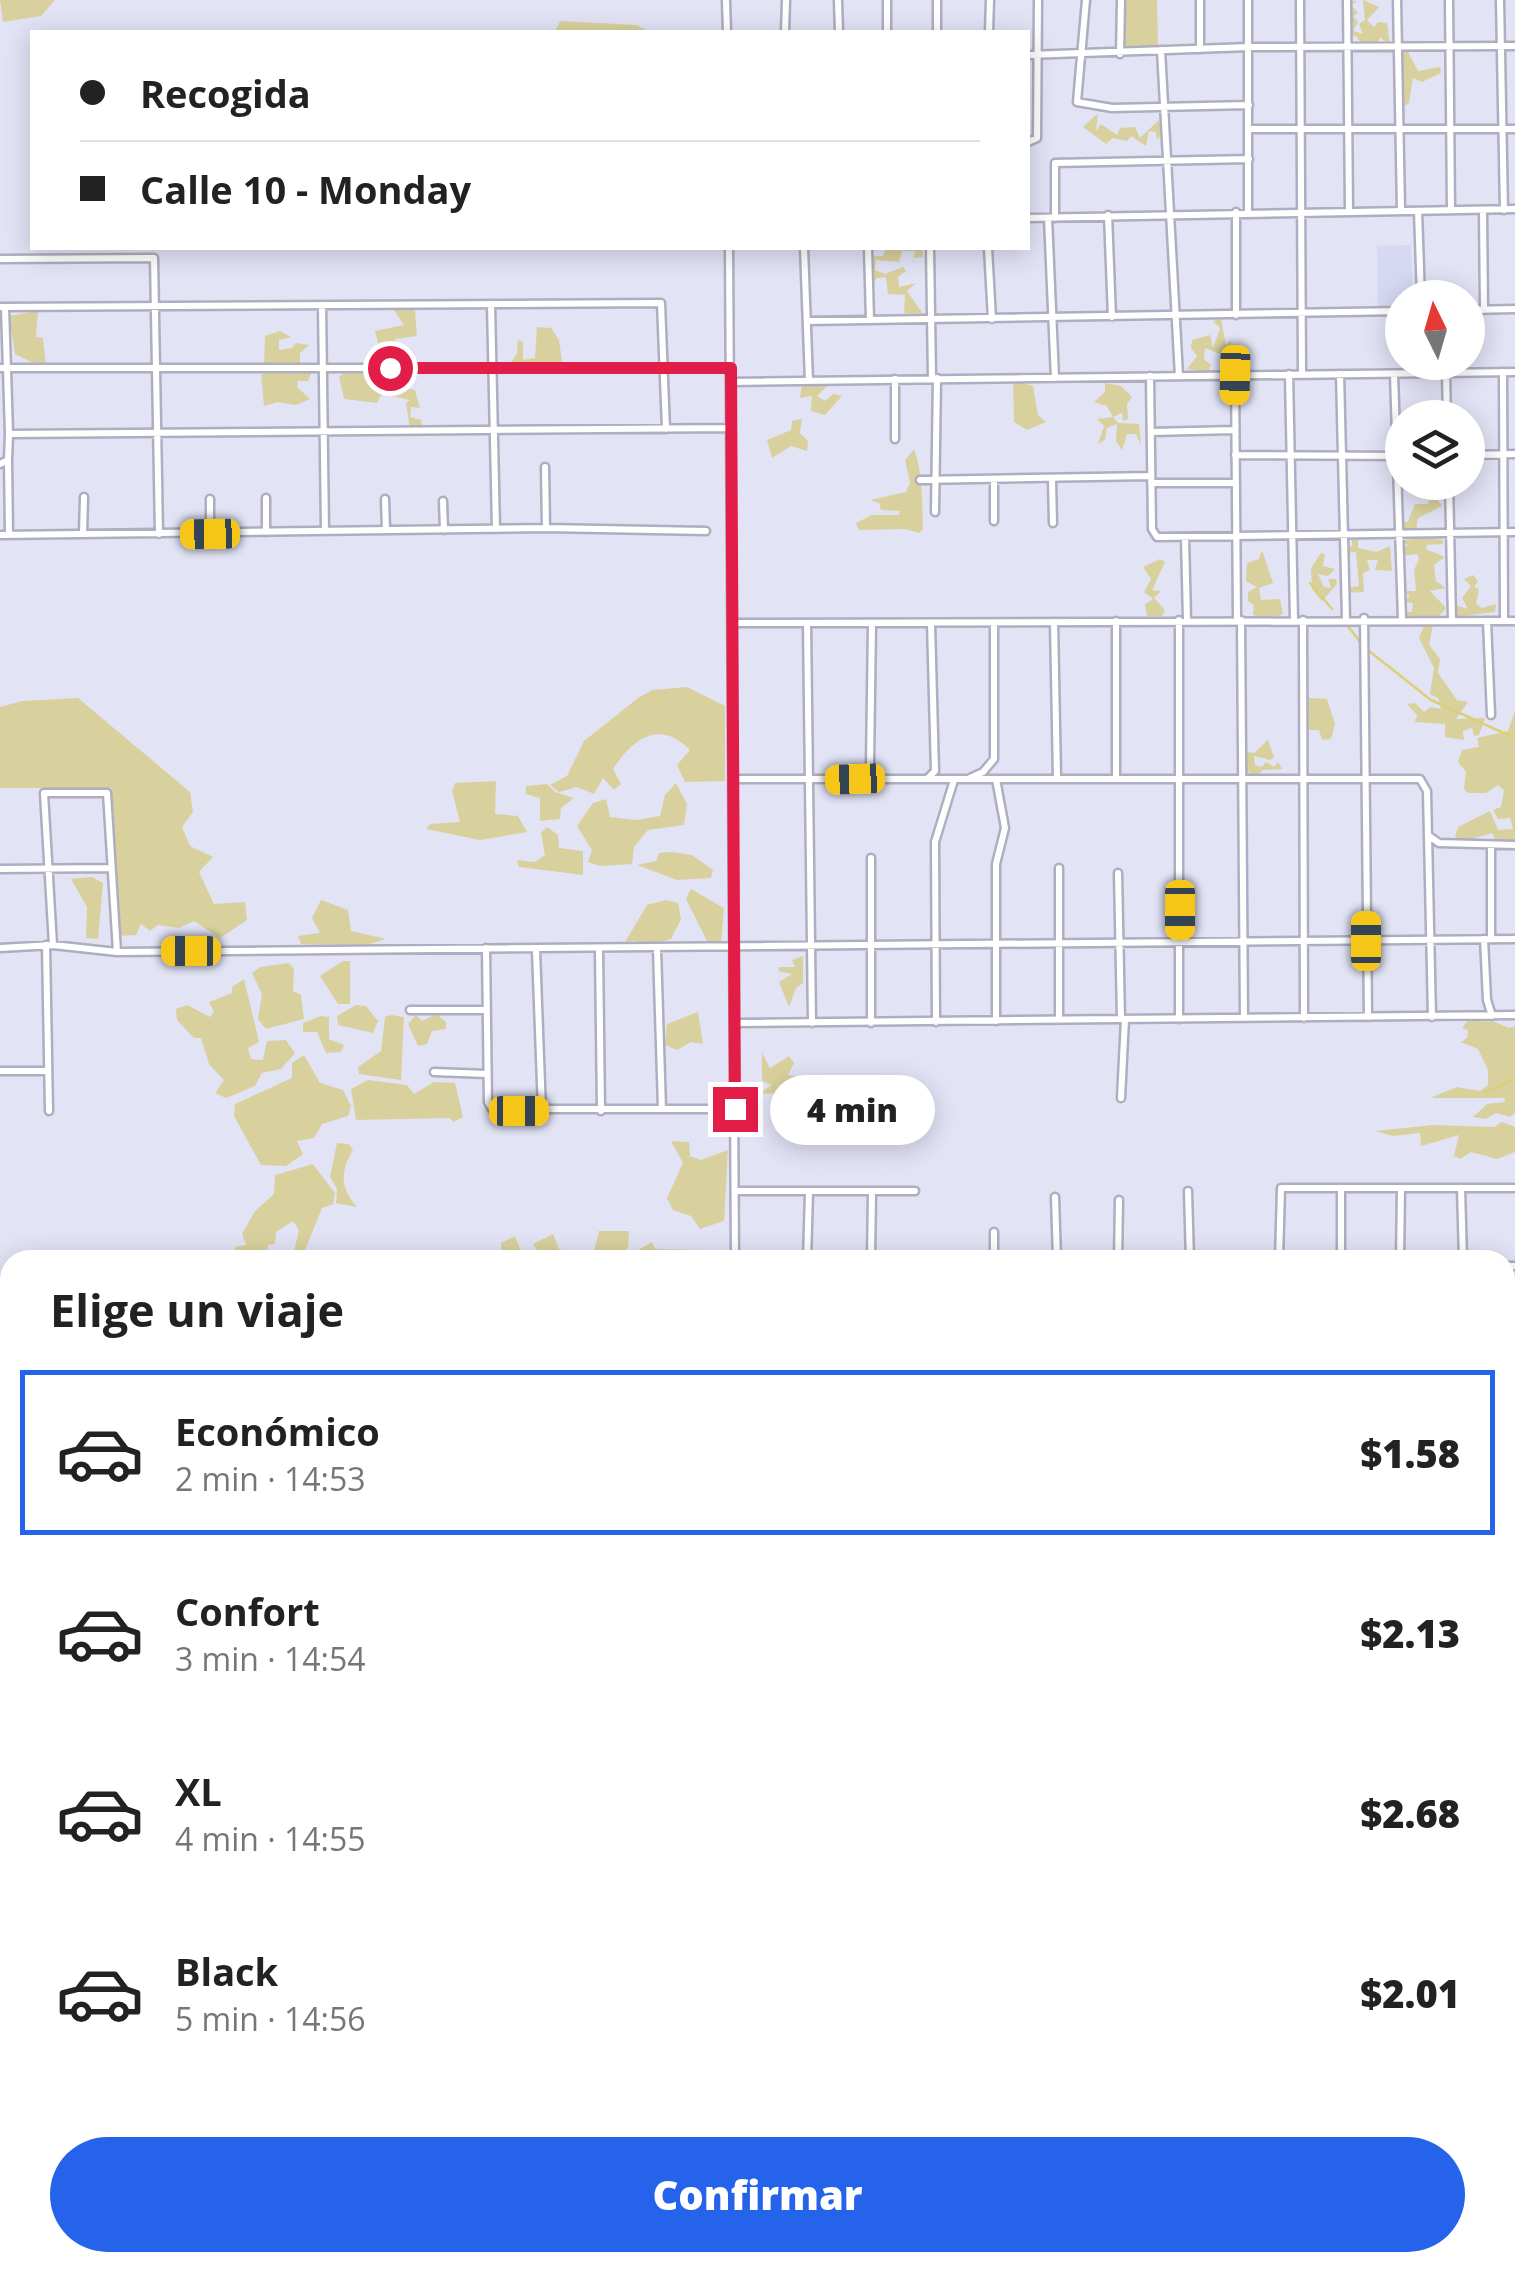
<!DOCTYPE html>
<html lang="es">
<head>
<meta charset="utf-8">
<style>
	body { margin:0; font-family:"Open Sans",sans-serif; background:#f2f2f2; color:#222; height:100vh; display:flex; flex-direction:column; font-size:38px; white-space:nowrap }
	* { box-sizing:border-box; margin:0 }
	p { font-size:32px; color:#767676 }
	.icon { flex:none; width:55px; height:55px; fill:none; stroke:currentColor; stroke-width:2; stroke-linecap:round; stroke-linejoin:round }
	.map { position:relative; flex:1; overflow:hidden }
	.panel { position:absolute; left:0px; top:1250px; width:1515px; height:1022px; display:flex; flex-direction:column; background:#fff; border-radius:30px 30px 0 0; box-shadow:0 5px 25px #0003 }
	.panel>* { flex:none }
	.banner { position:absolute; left:30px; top:30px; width:1000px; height:220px; border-radius:0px; box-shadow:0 5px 25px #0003; display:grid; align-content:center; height:220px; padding:0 50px; background:#fff }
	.needle { width:65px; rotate:355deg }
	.controls { position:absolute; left:1385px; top:280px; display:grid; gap:20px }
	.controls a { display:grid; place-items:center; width:100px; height:100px; border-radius:50%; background:#fff; box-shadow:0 5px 25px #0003; font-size:50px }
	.end { position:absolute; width:45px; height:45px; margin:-22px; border:12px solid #e11d48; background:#fff; box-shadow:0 0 0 5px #fff }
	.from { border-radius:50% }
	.bubble { position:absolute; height:70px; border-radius:35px; background:#fff; box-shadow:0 5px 25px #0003; font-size:32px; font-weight:800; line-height:70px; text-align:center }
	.car { position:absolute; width:30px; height:60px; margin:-30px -15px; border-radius:12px; box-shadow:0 0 8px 2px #0007; background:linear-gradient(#f5c518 24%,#345 0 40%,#f5c518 0 76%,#345 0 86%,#f5c518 0) }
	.banner b { display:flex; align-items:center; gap:35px; height:95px; font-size:38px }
	.banner b+b { border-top:2px solid #e0e0e0 }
	.banner i { width:25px; height:25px; background:#222 }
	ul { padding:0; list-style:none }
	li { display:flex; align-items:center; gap:30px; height:165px; margin:0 20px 15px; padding:0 30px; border:5px solid transparent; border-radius:0px }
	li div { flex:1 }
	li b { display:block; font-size:38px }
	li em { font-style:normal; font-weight:800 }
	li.selected { border-color:#2563eb }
	li>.icon { width:90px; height:90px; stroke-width:1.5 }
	h2 { padding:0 50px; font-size:45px; line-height:120px }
	.action { display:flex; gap:20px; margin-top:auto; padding:20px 50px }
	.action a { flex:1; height:115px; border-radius:60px; background:#2563eb; color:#fff; font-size:40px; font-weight:800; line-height:115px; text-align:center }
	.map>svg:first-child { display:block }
	.built { fill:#d7d8f2 }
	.green { fill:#d9d19d }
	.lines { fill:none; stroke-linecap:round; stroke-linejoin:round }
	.stream { stroke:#dbcf78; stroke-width:2.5 }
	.minor-casing { stroke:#aeaec0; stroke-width:11 }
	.minor { stroke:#fff; stroke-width:6 }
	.route { stroke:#e11d48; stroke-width:12 }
</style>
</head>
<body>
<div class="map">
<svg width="1515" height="2272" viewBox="0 0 1515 2272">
	<rect width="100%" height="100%" fill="#e2e3f5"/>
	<path class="built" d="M1411,245l2,52 -11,1v7l-24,1 -1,-60z"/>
	<path class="green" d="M0,0h55l-14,16 -38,6z
		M1121,0h36l1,47h-36z
		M1344,0l13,1 -6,4 7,8 -5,3 5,6 -5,9 10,3 -4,-10 6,-4 -2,-20 16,7 -12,13 7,7 4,-5 9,1 3,23 -10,-9 -3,9 -16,-3 -5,-7h-11z
		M560,21l76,4 14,7h-95z
		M1407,50l11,21 22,-4 1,6 -19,9 -9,-4 -4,25 -11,7 -3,-56z
		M1098,113l-2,18 5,-7 16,11 3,-7 15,-1 5,11 19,-18 4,16 -6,3 -1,-7 -7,-1 -3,15 -15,-10 -4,5 -14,-3 -7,6 -23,-17z
		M886,248h36l1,9 -10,1 2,-7h-13l-3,11 -23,-2 -1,10 10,4 18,-7 3,4 -8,6 1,10 17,-4 -9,8 16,23 -19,-1 1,-18 -17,-1 -2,-17 -9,1 -7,9 1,-31h12z
		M393,309h22l2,27 -22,3 3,15 16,-2 -3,9 -18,4 -10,-3 -8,-31 29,-6z
		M38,311l-2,26 7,1 3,27 -5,2 -26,-13 -6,-38z
		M1221,319l5,27 5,-6v23l-5,-3 1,-13 -2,9 -20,-8 -1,11 7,6 -3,7 -21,-3 10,-13 -6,-8 1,-8 18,-5 3,13 7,-20 -7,-7z
		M537,327l14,1 8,12 3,22 -52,1 7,-9 1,-14 5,2v18l12,-2z
		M280,331l11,6 -12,3v10l13,-2 4,-5 13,2 -9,8v13l-36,-3 1,-27z
		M307,371l4,3 -3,7h-10l-1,6 13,12 -14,6 -19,-3 -13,4 -3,-32z
		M346,371l66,2 -12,7v7l15,3 5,18 -9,-1 -1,10 11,3 2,8 -13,1 -4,-26 4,-3 -28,-6 -5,9 -33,-4 -5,-22z
		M1013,380l20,6 5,29 8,7 -19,8 -13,-8z
		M831,382l-14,14 8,5 8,-7 9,2 -17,19 -14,-4 1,-15 -12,2 2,-15z
		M1105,383l16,3 11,11 -5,7 1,15 -5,2 -1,-8 -9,4 5,6 21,1 2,21 -5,-11h-9l-5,16 -6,-9 1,-17 -10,4 -2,12 -7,4 6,-18 -7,-7 16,-2 -6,-11 -13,-4 11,-10z
		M802,419l-2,14 8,8 -1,10 -16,-5 -19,12 -5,-18 24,-10 1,-9z
		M914,449c9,25 8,53 9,80l-3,4 -15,-4 -46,1 -3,-7 16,-8h27l1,-4 -19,-1 -2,-7 -9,-3 36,-8 4,-9 -5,-23z
		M1434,487l9,1 -8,8 7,10 -24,12 -2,14 -20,-2 -2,-22 4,-1 3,15h7l7,-18h13z
		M1420,537l23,3v4l-16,1 -1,4 19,8 -11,8 2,16 10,7 -16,3 16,17 -10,11h-32l1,-7h7l1,-9 -10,-1 7,-6 -8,-5h14l-2,-21 5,-11 -2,-5 -15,2 -1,-6 7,-5 -10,-3z
		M1352,540h6v8l18,4 14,-6 2,25 -17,-1 3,-10h-11l3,10 -7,3 1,19 -20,1 -1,-5 16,-2 -3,-34 -9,1 -3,-5 8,-2z
		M1262,550l11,33 -14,5 2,12 19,-1 3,15 -13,5 -17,-4 1,-10 -6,-4v-9l9,-5 -11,-6 1,-18 12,-4z
		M1321,553l4,1 -2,12 12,3 -7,7 -10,-2 6,13 7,1 -3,-9h8l1,5 -15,17 -10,-12 -1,-21z
		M1160,559l5,3 -13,28 9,1 -7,7 11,12 -3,6h-15l-2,-12 8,-5 -9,-7 7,-13 -8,-12z
		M1473,575l5,6 -4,6 5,2 -3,15 6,4 14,-4 -1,8 -40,5 -5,-14 18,6 -6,-11 9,-12 -7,-7z
		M1433,625l-4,20 11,14 -2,14 19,27 11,2 -12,17 29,-1 -6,17 -5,1 -2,-8 -9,3 1,9 -19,-3v-13l-30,-2 2,-7 -10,-11 8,-1 9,9 6,-5 11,2 -3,-11 -8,-4 4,-26 -15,-30 5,-12z
		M687,687l38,19v75l-40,1 -8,-17 13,-15c-30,-31 -57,-12 -77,19l8,15 -7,6 -11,-12 -9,16 -17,-7 -18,5 -9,-7 17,-9 17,-35 54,-43 14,-8z
		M78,698l112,94 3,20 -11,15 8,19 23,11 -14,15 15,32 31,-2 2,18 -27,18 -26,-17 -15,7 -21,-3 -8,6 -9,-7 -5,11 -18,1 -7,-148h-111v-81l22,-6z
		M1309,698l18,1 8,25 -4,15 -9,1 -3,-10h-16z
		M1515,711v130l-20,-2 -3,-6 -30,9 -7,-6 3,-9 32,-16 8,19 15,-1 -3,-11 -12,1 -5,-9 8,-3 3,-17 -6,-5 -12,8h-18l-4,-4 2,-17 -8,-10 4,-12 17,-3 -2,-9 31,-7z
		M1268,740l6,17 -4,3 -16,-4 1,9 7,2 4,-5 8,5 4,-5 4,7 -19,1 -9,8 -13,-14 5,-12 8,1z
		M496,781l-1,33 23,2 9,16 -47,8 -54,-11 4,-5 30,-2 -8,-31 3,-8z
		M676,783l11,21 -3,21 -36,5 -14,17 -2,17 -32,2 -12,-4 4,-12 -15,-24 16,-23 13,-4 4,18 26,3 24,-4 5,-21z
		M547,784l8,8 19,6 -13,10 -1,11 -20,2v-23l-14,-4v-8z
		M547,827l11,8 1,13 24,3v24l-64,-8 -2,-7 18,2 10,-7 -4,-22z
		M672,852l20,3 21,15 -2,8 -34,2 -40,-15 19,-4 3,-8z
		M92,877l11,6 -5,56 -12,-1 1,-31 -16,-28z
		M691,889l33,19 -3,35 -11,4 -24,-48z
		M321,900l27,10 3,21 35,8 -20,6 -65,-1 -3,-8 22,-3 -8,-15z
		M666,900l12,3 3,16 -10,20 -28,8 -7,-6 -11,1 22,-37z
		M803,956v27l-7,5 -7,19 -10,-25 13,-8 -14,-3 1,-4h16l-3,-7z
		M343,961h7v43h-12l-18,-28z
		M289,963l5,6 -1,22 8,4 3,24 -38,10 -8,-10 4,-25 -10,-21 8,-6z
		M244,979l15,63 -11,6 3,11 12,1 4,-19 19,-1 9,13 -14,16 -19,4 -7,13 -29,12 -11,-5 9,-13 -15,-16 -8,-26h-7l-17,-18 -1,-11 11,-4 23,12 4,-5 -5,-10 23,-9v-6z
		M356,1005l10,1 12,15 -5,12 -35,-8 -1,-9z
		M698,1012l5,32 -12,-2 -14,8 -12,-5 2,-21z
		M436,1014l10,8v7l-14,2 -5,13 -9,2 -10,-22 8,-9 6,6z
		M391,1015l13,2 -3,63 -42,-6 -1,-7 23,-16 4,-34z
		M321,1016l8,1v22l15,6 -3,7 -15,1 -9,-21h-14v-9z
		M1468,1020l27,2 14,6 6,-2v87l-5,4 -14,-4 -10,6 -13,-2 14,-13 18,-2 -1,-4h-74l27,-11 23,4 8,-6v-15l-10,-21 -17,-7 6,-4 1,-8 -6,-2z
		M762,1053l8,15 19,-12 5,7 -6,12 14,2 2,15 -46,2 14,-9 -10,-4z
		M304,1055l16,28 23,7 8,16 -3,10 -26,8 -8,14 -17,3 6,13 -17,12 -25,-1 -27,-49 1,-12 57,-26v-15z
		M368,1080l39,5 7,9 20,-12 21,1 8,34 -10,5 -3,-4 -94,2 -5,-31z
		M1502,1122l13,5v25l-18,7 -26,-7 -11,7 -6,-3 5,-21 -38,11 -1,-13 -27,3 -18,-5 58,-6 61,2z
		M671,1141l18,1 1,14 11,4 27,-10 -4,71 -24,8 -9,-13 -18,-6 -6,-12 16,-35z
		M337,1143l12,1 4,6c-13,22 -13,38 4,57l-21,-4 1,-14 -7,-12z
		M313,1164l22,29 -2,11 -11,4 -21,52h-9l7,-30 -6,-9 -17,11 -1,12 -7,1 -2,15h-29l-2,-13 11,-2 -4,-11 13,-23 19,-17 1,-19z
		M599,1231h30l-1,17 -11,12h-25z
		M553,1234l6,15 31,10 -89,1v-17l14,-7 5,13 14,9 4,-6 -5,-8z
		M652,1242l3,7 46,1 -11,10h-37l-9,-5 3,5h-26z
		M1505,1920l10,9v110l-10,6z
		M1515,2103v169l-94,-9 84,-1 4,-149z
		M292,2263l4,2 -17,7h-92l2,-9z
		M742,2263h138l13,1 2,8h-152z"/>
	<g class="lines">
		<path class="stream" d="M1310,583l22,26
			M1347,625l13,17
			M1369,651l62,49 84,38
			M1486,1092l29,-13"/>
		<defs>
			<path id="minor" d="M726,0l1,32
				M838,0l1,32
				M887,0v32
				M937,0v32
				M1086,0l-9,102 35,6 137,-3
				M1200,0v49
				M1300,0l2,374
				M1347,0l2,211
				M1397,0l4,210
				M1449,0l2,210
				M1500,0l4,210
				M785,32l1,-32
				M989,32l1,-32
				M1161,50l18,326
				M1120,54l1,-54
				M1028,55l221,-8 266,-1
				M1249,129h266
				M1028,142l9,-4 1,-138
				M1483,210l1,100
				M1418,211l3,87
				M1248,212v-212
				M1108,215l4,102
				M1028,218l487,-9
				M1048,218l7,160
				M1055,218v-55l194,-4
				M729,248l6,1012
				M804,248l5,133
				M868,248l2,72
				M930,248l2,130
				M988,248l4,71
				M0,259l154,-1 5,276
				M491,304l5,225
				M322,305l3,226
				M0,307l661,-4 5,126
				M5,307l4,127 722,-6
				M1468,310l47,-1
				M1236,315v-103
				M807,321l595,-10
				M0,368h731
				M1503,372l1,249
				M1446,373l1,45
				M1289,374l5,246
				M1340,374l6,245
				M1394,374l8,245
				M1235,375l2,243
				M1150,376l2,153 5,8 358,-5
				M895,379v60
				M731,382l784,-10
				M1151,432l83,-2
				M1235,455l167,1
				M1468,455l47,-1
				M8,460l1,75
				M0,464l8,-4 1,-26
				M545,467l1,61
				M920,480l231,-4
				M1052,480l1,43
				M1449,482l3,138
				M1151,483h83
				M266,498v34
				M210,499v35
				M385,499l1,31
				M443,501l1,29
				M935,512l2,-134
				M994,521v-42
				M83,534l1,-37
				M0,535l546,-7 160,3
				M1185,538l2,82
				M1364,618l4,399
				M1179,620v399
				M1241,620l3,398
				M1303,620l1,398
				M1487,621l4,94
				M1054,622l3,156
				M733,623l782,-2
				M807,623l5,400
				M872,623l-2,141 10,14
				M970,778l13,-6 11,-13v-136
				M735,779h685l7,12 5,226
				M927,779l8,-8 -4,-148
				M996,779l9,49 -9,36v157
				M1116,779v-158
				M1429,836l10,7 76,2
				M1491,846v93
				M1059,868v151
				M0,869l110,-1
				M1118,873l3,146
				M1484,939l3,61 5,16
				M46,945l3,166
				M53,945l-9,-152h63l10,159
				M0,948l53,-3 64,7c466,-4 932,-8 1398,-13
				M486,948l2,154 4,7h243
				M657,949l5,160
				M536,950l6,161
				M599,950l2,161
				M410,1010h76
				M936,1022l-1,-180 19,-62
				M735,1023l780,-8
				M871,1023v-165
				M0,1071h47
				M434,1072l53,2
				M1121,1098l4,-79
				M1341,1188v72
				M1461,1188l2,72
				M735,1191h180
				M1188,1191l2,69
				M1055,1197l2,63
				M807,1260l2,-68
				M871,1260l1,-69
				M994,1260v-28
				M1118,1260l1,-60
				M1279,1260l2,-72h234
				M1400,1260l1,-72
				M1505,1266h10
				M1505,1346h10
				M0,1382h10
				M1505,1432h10
				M0,1534h10
				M1505,1614l10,-2
				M0,1619h10
				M1505,1675l10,-4
				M0,1676h10
				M0,1775h10
				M0,1856h10
				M0,1935h10
				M1505,2090h10
				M0,2140h10
				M0,2257h10
				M738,2262l1,10
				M1161,2272v-10"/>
		</defs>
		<use href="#minor" class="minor-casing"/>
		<use href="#minor" class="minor"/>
	</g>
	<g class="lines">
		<path class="route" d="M390,368h341l4,741"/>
	</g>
</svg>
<div class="controls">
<a><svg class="needle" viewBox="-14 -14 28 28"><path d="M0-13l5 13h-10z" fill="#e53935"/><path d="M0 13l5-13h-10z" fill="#767676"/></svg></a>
<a><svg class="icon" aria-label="layers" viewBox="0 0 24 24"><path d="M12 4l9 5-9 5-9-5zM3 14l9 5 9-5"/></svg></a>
</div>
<i class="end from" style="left:390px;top:368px"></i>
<i class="end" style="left:735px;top:1109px"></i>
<div class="bubble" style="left:770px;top:1075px;width:165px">4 min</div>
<i class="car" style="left:1235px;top:375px;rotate:181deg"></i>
<i class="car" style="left:210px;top:534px;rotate:269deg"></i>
<i class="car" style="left:855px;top:779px;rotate:268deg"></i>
<i class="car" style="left:1180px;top:910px;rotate:180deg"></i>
<i class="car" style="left:1366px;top:941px;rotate:0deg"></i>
<i class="car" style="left:191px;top:951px;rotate:270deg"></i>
<i class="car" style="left:519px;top:1111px;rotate:90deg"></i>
<div class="banner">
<b><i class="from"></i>Recogida</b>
<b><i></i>Calle 10 - Monday</b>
</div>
<section class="panel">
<h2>Elige un viaje</h2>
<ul>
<li class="selected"><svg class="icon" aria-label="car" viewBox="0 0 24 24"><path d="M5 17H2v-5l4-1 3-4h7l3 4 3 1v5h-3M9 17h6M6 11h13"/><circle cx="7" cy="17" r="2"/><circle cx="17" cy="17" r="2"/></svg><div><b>Económico</b><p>2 min · 14:53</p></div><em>$1.58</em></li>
<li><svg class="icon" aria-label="car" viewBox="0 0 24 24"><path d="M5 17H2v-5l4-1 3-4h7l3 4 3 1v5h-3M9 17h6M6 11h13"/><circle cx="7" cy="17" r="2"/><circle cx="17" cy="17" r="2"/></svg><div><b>Confort</b><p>3 min · 14:54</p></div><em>$2.13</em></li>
<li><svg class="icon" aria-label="car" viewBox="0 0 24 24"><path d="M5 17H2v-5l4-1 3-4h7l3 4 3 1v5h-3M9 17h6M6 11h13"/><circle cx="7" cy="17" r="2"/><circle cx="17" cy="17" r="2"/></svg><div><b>XL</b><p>4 min · 14:55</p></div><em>$2.68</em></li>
<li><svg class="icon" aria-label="car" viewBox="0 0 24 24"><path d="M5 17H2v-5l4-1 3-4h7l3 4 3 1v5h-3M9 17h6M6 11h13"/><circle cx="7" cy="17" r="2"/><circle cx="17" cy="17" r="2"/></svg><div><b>Black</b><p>5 min · 14:56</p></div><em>$2.01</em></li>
</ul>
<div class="action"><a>Confirmar</a></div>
</section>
</div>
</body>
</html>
